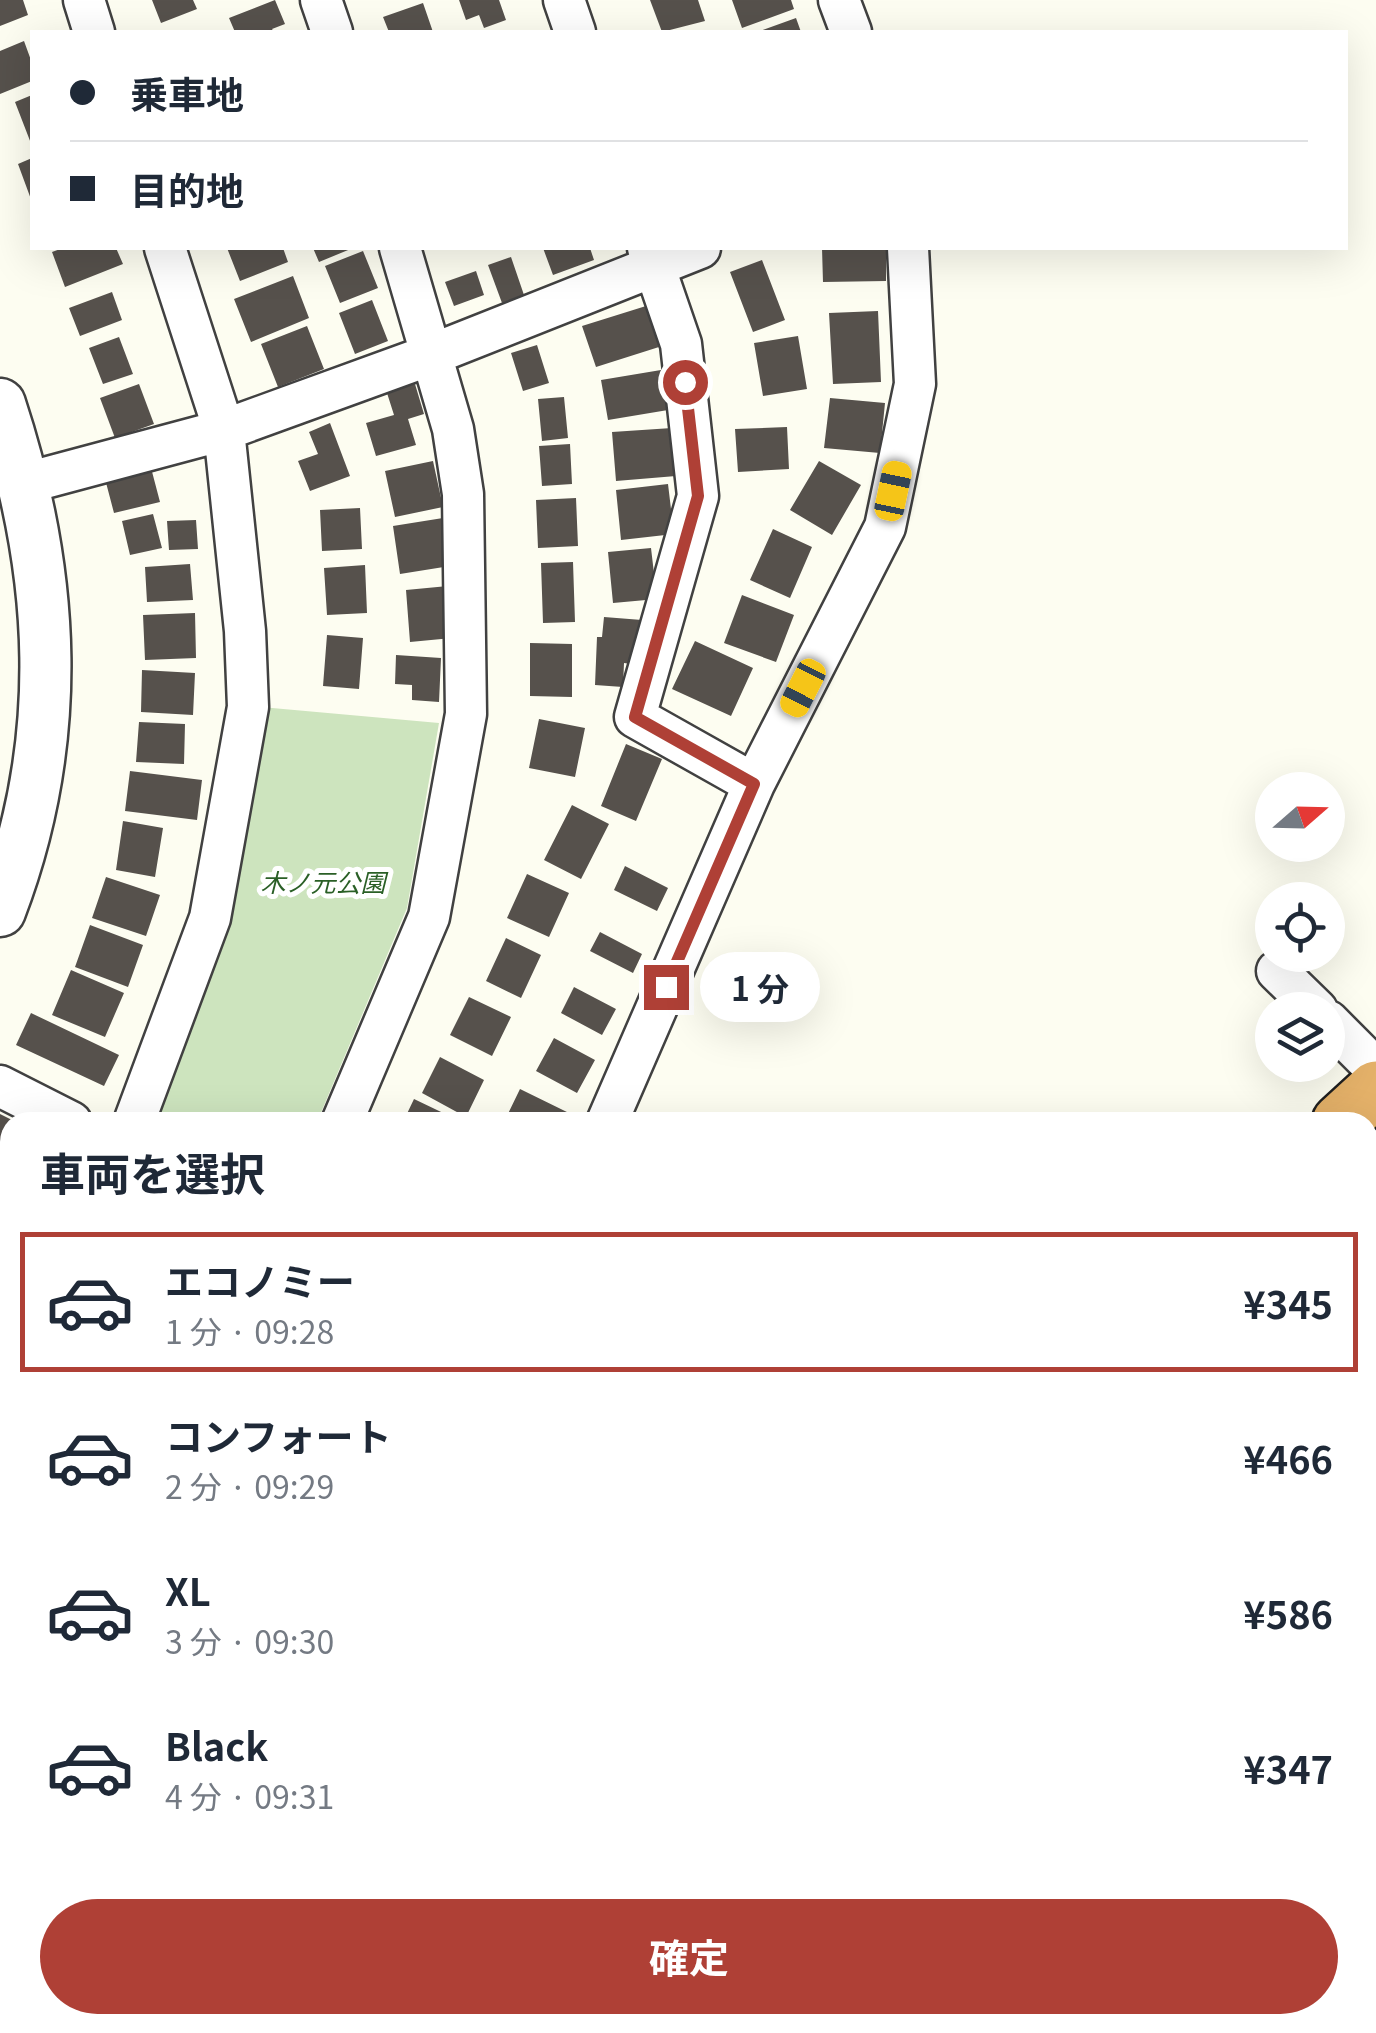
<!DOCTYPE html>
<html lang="ja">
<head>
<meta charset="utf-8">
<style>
	body { margin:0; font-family:Georgia,"Noto Sans JP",serif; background:#f2f2f3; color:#1f2937; height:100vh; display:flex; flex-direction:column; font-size:38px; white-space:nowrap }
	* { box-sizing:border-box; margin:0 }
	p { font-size:32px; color:#747a83 }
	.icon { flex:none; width:55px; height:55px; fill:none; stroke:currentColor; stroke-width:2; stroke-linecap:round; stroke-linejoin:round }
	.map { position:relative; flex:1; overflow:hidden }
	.drawer { position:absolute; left:0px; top:1112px; width:1378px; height:922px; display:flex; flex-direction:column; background:#fff; border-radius:30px 30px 0 0; box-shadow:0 10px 40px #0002 }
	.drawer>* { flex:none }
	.top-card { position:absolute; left:30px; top:30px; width:1318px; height:220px; border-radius:0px; box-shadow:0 10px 40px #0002; display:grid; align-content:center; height:220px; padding:0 40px; background:#fff }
	.needle { width:65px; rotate:70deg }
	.tools { position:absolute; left:1255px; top:772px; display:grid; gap:20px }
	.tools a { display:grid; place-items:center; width:90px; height:90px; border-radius:50%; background:#fff; box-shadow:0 10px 40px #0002; font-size:50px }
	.end { position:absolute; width:45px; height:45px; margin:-22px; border:12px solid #af4036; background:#fff; box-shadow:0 0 0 5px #fff }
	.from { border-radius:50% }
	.bubble { position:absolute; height:70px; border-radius:35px; background:#fff; box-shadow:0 10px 40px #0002; font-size:32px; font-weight:700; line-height:70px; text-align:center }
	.car { position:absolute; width:30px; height:60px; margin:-30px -15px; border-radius:12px; box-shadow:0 0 8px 2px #0007; background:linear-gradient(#f5c518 24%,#345 0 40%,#f5c518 0 76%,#345 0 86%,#f5c518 0) }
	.top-card b { display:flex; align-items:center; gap:35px; height:95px; font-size:38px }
	.top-card b+b { border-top:2px solid #e0e1e3 }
	.top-card i { width:25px; height:25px; background:#1f2937 }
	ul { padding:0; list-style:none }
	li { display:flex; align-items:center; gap:30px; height:140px; margin:0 20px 15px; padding:0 20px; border:5px solid transparent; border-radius:0px }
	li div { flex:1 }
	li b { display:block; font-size:38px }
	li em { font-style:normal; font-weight:700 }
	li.on { border-color:#af4036 }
	li>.icon { width:90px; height:90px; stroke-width:1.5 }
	h2 { padding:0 40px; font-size:45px; line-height:120px }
	.cta { display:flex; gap:20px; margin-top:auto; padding:20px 40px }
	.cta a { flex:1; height:115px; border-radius:60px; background:#af4036; color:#fff; font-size:40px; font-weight:700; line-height:115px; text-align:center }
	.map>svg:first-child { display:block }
	.green { fill:#cde4be }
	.building { fill:#56514c }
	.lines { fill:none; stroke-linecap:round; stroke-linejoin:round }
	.minor-casing { stroke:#414141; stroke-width:45 }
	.tertiary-casing { stroke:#414141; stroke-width:55 }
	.motorway-casing { stroke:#1f1f1f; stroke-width:60 }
	.minor { stroke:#fff; stroke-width:40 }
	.tertiary { stroke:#fff; stroke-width:50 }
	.motorway { stroke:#e4b169; stroke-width:55 }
	.route { stroke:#af4036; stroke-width:12 }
	.labels { text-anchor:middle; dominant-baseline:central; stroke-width:10; stroke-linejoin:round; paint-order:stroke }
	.park-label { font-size:25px; font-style:italic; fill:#2a5f26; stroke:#fff }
</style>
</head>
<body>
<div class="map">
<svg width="1376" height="2033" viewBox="0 0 1376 2033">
	<rect width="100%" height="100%" fill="#fdfdf1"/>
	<path class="green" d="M261,707l178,16 -32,185 -90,214h-165z"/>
	<path class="building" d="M0,0h23l5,15 -28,11z
		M152,0h41l4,9 -36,14z
		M275,0l10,24 -13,5 2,3h-39l-6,-14z
		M459,0h40l7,20 -22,8 -5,-13 -13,5z
		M650,0h48l7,21 -43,11z
		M732,0h59l3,9 -52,19z
		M423,3l10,29h-44l-6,-15z
		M796,18l5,14h-44z
		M24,41l8,22v18l-32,13v-43z
		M32,95v51l-17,-44z
		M32,158v44l-14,-38z
		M63,248h53l7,16 -58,23 -13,-35z
		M227,248h56l5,14 -48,19z
		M313,248h40l-34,14z
		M543,248h47l4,12 -41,15z
		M822,248h64v33l-63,1z
		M363,251l15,37 -38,15 -15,-37z
		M511,257l13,38 -22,8 -14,-38z
		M762,260l23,60 -32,12 -23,-60z
		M476,271l8,24 -30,11 -9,-24z
		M293,276l16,42 -58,24 -17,-43z
		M112,292l10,28 -42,16 -11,-28z
		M372,300l16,41 -33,13 -16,-41z
		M646,306l13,41 -63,20 -14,-41z
		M878,311l3,71 -48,2 -4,-71z
		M307,326l17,43 -46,18 -17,-43z
		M798,336l9,53 -44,7 -9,-53z
		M119,337l14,37 -30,10 -14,-36z
		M537,345l12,38 -26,8 -12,-38z
		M661,370l7,40 -60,10 -7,-40z
		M139,384l15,40 -39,14 -15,-40z
		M415,384l9,30 -16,5 8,26 -40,11 -10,-33 28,-8 -7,-22z
		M564,397l4,41 -26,3 -4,-42z
		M830,398l55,5 -5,50 -56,-5z
		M330,423l20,53 -40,15 -12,-30 20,-7 -9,-22z
		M787,427l2,42 -51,3 -3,-43z
		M672,428l4,48 -60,5 -4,-49z
		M570,444l2,40 -30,2 -3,-40z
		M433,461l10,46 -48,10 -10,-46z
		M819,461l42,24 -29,50 -42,-25z
		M150,464l10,38 -46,11 -10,-38z
		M668,484l6,50 -53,6 -5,-50z
		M576,498l2,48 -40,2 -2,-48z
		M360,508l2,41 -40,2 -2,-41z
		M153,514l9,34 -32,7 -8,-34z
		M443,518l7,48 -50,8 -7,-48z
		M196,520l2,29 -29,1 -2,-29z
		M773,529l39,18 -22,51 -40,-18z
		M651,548l6,51 -44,4 -5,-51z
		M573,562l2,60 -32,1 -2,-60z
		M190,564l3,36 -46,2 -2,-35z
		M365,565l2,48 -40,2 -3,-47z
		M448,586l4,52 -42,4 -4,-52z
		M742,595l52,20 -18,47 -52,-19z
		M195,613l1,45 -51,2 -2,-45z
		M604,617l38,3 -4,45 -14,-2 -1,24 -28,-2 2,-48h5z
		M327,635l36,3 -4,51 -36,-3z
		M695,641l58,27 -22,48 -59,-27z
		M530,643l42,1v53l-42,-1z
		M396,655l45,3 -2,44 -27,-2v-15l-17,-1z
		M142,670l53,3 -2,42 -52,-3z
		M539,719l46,9 -10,49 -46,-9z
		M139,722l46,2 -1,40 -48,-2z
		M626,744l36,15 -26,62 -35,-15z
		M130,771l72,9 -5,40 -72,-9z
		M572,805l37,19 -28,55 -37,-19z
		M123,821l40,7 -8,49 -39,-7z
		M625,866l43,22 -11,23 -43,-21z
		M527,874l42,19 -20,44 -42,-19z
		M106,877l54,18 -14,41 -54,-18z
		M90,925l53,20 -15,42 -53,-20z
		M600,932l42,22 -9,19 -43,-22z
		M506,938l35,17 -20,43 -35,-17z
		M71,970l53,23 -19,44 -53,-22z
		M574,987l42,22 -14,26 -41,-22z
		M469,997l42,20 -19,39 -42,-21z
		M31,1013l88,42 -15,31 -88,-41z
		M554,1038l41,22 -18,33 -41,-22z
		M440,1057l44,23 -18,37 -44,-24z
		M520,1089l51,25 -5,8h-62z
		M414,1099l48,23h-59z
		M0,1114l16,8h-6v27l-10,20 8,4 -8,16z
		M0,1218l10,5v36l-10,-5z
		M0,1559l10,5v41l-10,21z
		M0,1672l10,4v73l-10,-5z"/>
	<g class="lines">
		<defs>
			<path id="minor" d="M84,0l10,32
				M321,0l11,32
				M564,0l11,32
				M839,0l12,32
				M648,248l33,96 17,152 -63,221 119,67
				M26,483l198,-53 209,-76 267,-106
				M1277,971l40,39
				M1328,1021l48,48
				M0,1086l71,36
				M134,1122l76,-204 38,-211 -3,-76 -21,-201 -59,-182
				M342,1122l87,-205 37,-203 -3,-220 -10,-65 -53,-181
				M607,1122l147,-338 131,-257 30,-143 -7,-136
				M1368,1357l8,-7
				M0,1414l10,-21
				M1368,1725l8,4
				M0,1870l10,-22
				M0,1897l10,3
				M1368,1954l8,12
				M408,2025l14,8
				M254,2033l16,-8"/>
			<path id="tertiary" d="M0,404c56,170 65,337 0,507"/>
			<path id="motorway" d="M1340,1122l36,-33
				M1368,1212l8,-9
				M672,2033l4,-8
				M764,2033l4,-8"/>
		</defs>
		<use href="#minor" class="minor-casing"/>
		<use href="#tertiary" class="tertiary-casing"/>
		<use href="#motorway" class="motorway-casing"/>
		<use href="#minor" class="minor"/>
		<use href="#tertiary" class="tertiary"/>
		<use href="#motorway" class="motorway"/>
	</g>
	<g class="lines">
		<path class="route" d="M666,987l88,-203 -119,-67 63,-221 -13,-114"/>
	</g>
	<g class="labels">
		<g class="park-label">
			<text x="323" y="881">木ノ元公園</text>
		</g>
	</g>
</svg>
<div class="tools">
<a><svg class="needle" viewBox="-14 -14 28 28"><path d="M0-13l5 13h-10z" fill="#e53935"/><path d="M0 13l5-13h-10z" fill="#747a83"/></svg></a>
<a><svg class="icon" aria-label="locate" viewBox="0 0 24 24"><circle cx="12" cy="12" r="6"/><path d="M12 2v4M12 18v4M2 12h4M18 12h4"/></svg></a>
<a><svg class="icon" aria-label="layers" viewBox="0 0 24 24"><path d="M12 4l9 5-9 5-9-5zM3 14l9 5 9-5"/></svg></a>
</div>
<i class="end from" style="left:685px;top:382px"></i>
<i class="end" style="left:666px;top:987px"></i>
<div class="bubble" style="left:700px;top:952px;width:120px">1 分</div>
<i class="car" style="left:893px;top:491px;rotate:12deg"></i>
<i class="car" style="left:803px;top:688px;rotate:207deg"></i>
<div class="top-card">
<b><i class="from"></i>乗車地</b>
<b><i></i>目的地</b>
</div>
<section class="drawer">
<h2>車両を選択</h2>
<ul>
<li class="on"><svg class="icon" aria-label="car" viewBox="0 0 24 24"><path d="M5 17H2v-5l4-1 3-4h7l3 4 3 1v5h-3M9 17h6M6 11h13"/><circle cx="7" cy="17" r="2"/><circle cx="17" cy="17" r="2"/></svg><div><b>エコノミー</b><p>1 分 · 09:28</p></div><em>¥345</em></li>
<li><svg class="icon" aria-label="car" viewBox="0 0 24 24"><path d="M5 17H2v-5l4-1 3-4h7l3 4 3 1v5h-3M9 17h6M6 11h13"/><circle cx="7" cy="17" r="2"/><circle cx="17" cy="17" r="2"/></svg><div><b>コンフォート</b><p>2 分 · 09:29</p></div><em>¥466</em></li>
<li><svg class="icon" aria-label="car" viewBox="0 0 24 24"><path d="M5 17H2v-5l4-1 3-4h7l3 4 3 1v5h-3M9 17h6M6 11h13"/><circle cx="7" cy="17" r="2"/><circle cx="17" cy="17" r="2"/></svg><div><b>XL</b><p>3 分 · 09:30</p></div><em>¥586</em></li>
<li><svg class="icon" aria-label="car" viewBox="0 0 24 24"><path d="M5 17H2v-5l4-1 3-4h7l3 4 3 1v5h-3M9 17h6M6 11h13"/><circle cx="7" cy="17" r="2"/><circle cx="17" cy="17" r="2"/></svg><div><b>Black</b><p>4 分 · 09:31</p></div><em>¥347</em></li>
</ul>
<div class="cta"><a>確定</a></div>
</section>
</div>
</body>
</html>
